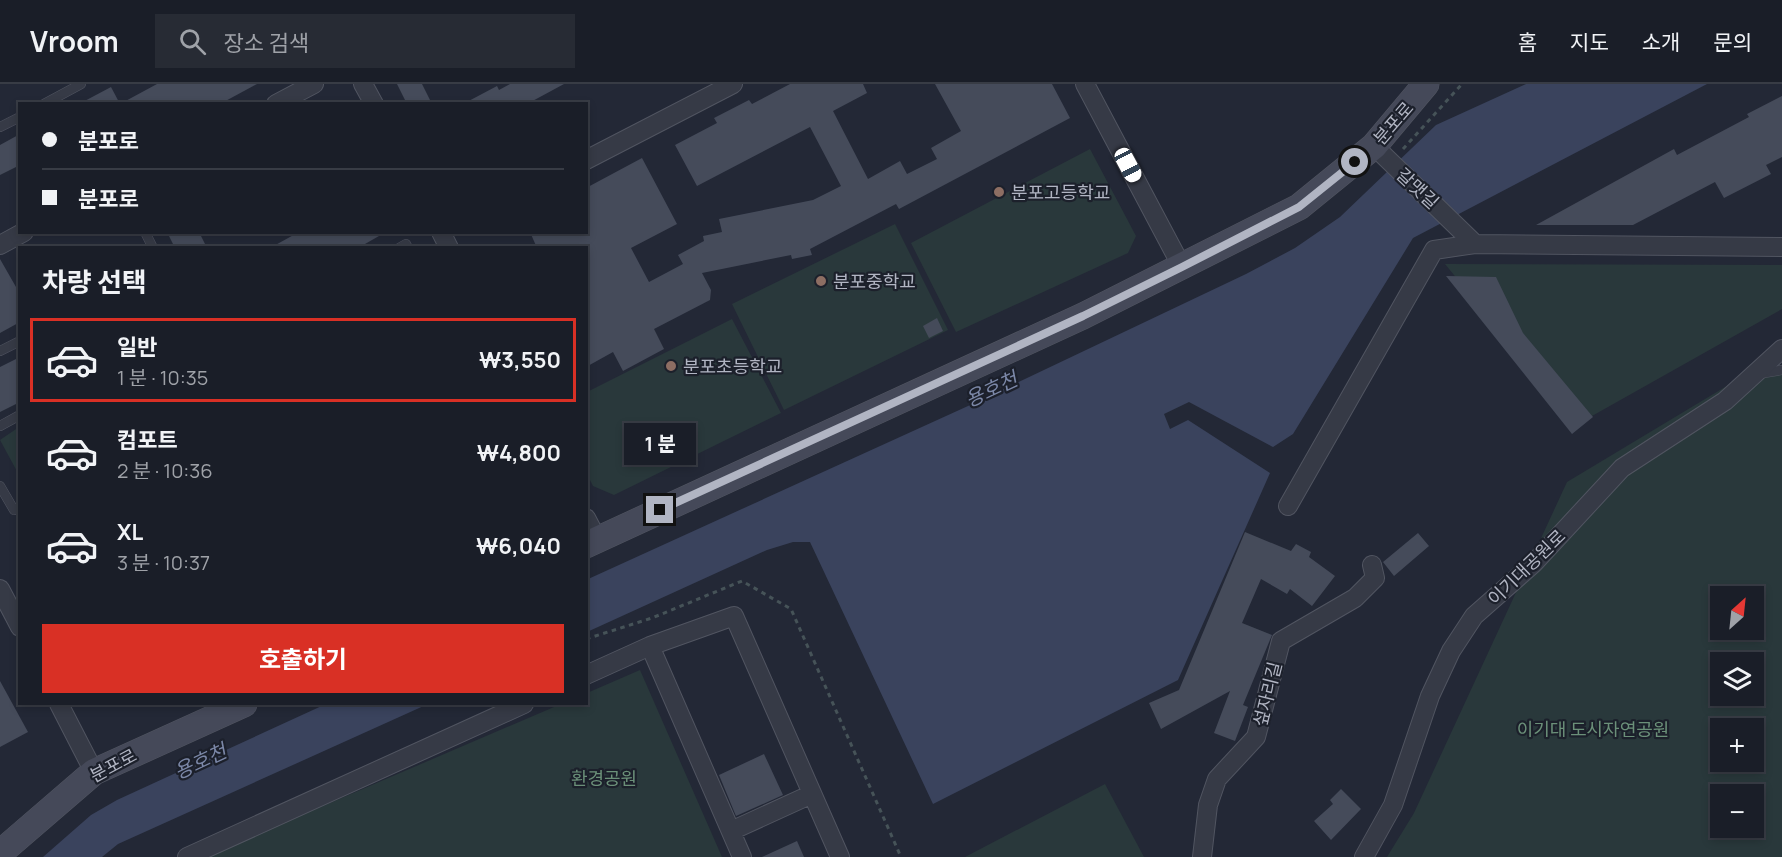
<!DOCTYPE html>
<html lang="ko">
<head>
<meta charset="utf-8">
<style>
	body { margin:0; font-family:Manrope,"Noto Sans KR",sans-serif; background:#272b34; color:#f1f3f6; height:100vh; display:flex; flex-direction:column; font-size:22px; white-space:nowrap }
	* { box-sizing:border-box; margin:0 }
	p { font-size:20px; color:#9fa2a8 }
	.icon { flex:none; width:33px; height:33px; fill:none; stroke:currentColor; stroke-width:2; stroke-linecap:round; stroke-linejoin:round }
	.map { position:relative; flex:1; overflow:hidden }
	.side { position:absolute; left:18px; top:162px; width:570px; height:459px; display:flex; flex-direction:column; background:#1a1e28; border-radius:0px; box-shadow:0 3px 9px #0003,0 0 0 2px #383c45 }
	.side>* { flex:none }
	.top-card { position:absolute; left:18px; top:18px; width:570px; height:132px; border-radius:0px; box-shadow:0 3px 9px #0003,0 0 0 2px #383c45; display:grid; align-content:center; height:132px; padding:0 24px; background:#1a1e28 }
	.needle { width:39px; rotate:27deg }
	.tools { position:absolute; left:1710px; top:502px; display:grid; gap:12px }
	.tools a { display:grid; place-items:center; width:54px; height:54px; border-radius:0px; background:#1a1e28; box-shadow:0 3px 9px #0003,0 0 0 2px #383c45; font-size:30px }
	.end { position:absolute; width:27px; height:27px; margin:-14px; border:8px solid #b1b5c3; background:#111; box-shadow:0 0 0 3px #111 }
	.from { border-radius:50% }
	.bubble { position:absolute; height:42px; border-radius:0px; background:#1a1e28; box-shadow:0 3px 9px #0003,0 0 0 2px #383c45; font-size:20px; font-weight:700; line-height:42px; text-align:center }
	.car { position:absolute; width:18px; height:36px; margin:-18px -9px; border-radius:8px; box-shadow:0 0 4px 2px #0007; background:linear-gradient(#fff 24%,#345 0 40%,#fff 0 76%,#345 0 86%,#fff 0) }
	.top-card b { display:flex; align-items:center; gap:21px; height:57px; font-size:22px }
	.top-card b+b { border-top:2px solid #383c45 }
	.top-card i { width:15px; height:15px; background:#f1f3f6 }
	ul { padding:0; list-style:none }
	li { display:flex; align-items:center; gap:18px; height:84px; margin:0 12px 9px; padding:0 12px; border:3px solid transparent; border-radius:0px }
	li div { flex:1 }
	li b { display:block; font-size:22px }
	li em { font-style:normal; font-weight:700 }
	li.active { border-color:#d93025 }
	li>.icon { width:54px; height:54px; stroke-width:1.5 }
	h2 { padding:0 24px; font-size:27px; line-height:72px }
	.button { display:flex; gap:12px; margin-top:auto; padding:12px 24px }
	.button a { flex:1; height:69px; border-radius:0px; background:#d93025; color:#fff; font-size:24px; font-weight:700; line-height:69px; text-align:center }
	header { display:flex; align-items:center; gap:36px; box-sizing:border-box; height:84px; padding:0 30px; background:#1a1e28; border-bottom:2px solid #383c45 }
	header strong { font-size:28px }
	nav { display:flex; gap:33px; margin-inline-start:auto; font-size:21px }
	.search { width:420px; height:54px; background:#272b34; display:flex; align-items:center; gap:15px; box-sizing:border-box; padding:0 21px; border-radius:0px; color:#9fa2a8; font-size:22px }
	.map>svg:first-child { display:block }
	.green { fill:#29383b; fill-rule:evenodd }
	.water { fill:#3a435d }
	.building { fill:#454b5a }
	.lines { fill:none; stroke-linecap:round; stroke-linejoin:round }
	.service-casing { stroke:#515561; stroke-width:10 }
	.minor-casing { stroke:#515561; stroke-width:20 }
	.secondary-casing { stroke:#515561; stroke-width:27 }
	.path { stroke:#465358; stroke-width:3; stroke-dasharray:4.5 4.5; stroke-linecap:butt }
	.service { stroke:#363a46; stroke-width:9 }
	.minor { stroke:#363a46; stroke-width:18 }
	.secondary { stroke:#454959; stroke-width:26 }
	.route { stroke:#b1b5c3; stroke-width:8 }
	.education-dot { fill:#8d6e63; stroke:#1c202b; stroke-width:2 }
	.labels { text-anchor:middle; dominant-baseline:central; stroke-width:4.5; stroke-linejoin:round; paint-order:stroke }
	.street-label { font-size:18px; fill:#b1b5c3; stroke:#1c202b }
	.poi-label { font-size:18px; fill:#b1b5c3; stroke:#1c202b; text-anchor:start }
	.park-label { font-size:18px; fill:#6b9079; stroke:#1c202b }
	.water-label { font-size:20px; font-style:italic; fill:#7c88a8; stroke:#1c202b }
</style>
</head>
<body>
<header>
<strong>Vroom</strong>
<div class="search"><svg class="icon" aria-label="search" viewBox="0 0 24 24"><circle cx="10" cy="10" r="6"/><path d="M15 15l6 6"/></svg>장소 검색</div>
<nav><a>홈</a><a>지도</a><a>소개</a><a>문의</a></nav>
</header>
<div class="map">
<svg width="1782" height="773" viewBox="0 0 1782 773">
	<rect width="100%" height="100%" fill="#232836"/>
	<path class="green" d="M1090,65l46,87 -8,17 -172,79 -45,-89z
		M895,140l53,106 -164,80 -52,-106z
		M1445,180l337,1v44l-206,116z
		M732,235l49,94 -167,82 -21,-9 -6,-12v-82z
		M1782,287v486h-395l27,-44 153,-331 168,-101zM1720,513h34v33h-34zM1720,579h34v33h-34zM1720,645h34v33h-34zM1720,711h34v33h-34z
		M19,343v48l-19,-35z
		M640,586l82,187h-518l357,-153h25l1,-11z
		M1105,700l39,73h-179z"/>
	<path class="water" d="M1526,0h181l-294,154 -120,196 -20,13 -84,-45 -25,12 6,15 18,-9 82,53 -92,207 -245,124 -123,-262h-17l-26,8 -180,82 -1,-52 382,-174 278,-132 49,-26 45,-31 96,-92z
		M326,620h102l-310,140 -16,13h-59l48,-42 26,-15z"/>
	<path class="building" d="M157,0h100l-37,20h-100z
		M397,0h25l10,20h-25z
		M510,0h54l-37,20h-64l34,-18 2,4z
		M790,0h73l4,9 -34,18 35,68 32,-18 7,13 30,-15 -6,-11 30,-17 -26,-47h117l18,34 -171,91 -3,-5 -86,45 2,6 -20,4 -1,-4 -89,18 9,17 -1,10 -56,29 10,20 -41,22 -10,-19 -27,15v-119h-49l-7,-16h56v-44l56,-30 35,66 -46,24 18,34 34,-18 -5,-9 26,-14 -1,-5 19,-4 -3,-13 94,-19 28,-14 -31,-59 -113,59 -22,-41 42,-22 -3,-5 35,-18 3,4z
		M111,3l9,17h-41z
		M1782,12v61l-16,8 5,9 -47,24 -9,-16 -82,43h-97l138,-76 3,6 72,-38 -2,-3z
		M20,50v31l-20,10v-30z
		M167,148h32l8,16h-32z
		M299,148h87l-28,16h-88z
		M0,175l20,35v28l-20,11z
		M1446,192l50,1 27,56 70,84 -21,17z
		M937,234l6,13 -14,7 -6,-12z
		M20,273v45l-20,10v-45z
		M1245,448l46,19 5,-7 15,8 -2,5 26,19 -23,30 -22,-17 -3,5 -26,-15 -19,44 30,12 -29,70 5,2 -13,34 -21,-8 16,-42 -69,38 -12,-26 30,-13z
		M1418,449l11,13 -35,30 -11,-14z
		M0,597l28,51 -28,15z
		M764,670l19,41 -47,21 -17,-41z
		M1341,705l20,20 -30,31 -17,-19 19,-17 -3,-4z
		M797,757l7,16h-42z"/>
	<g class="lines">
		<defs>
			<path id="service" d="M44,20l37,-20
				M0,43l20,-10
				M145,148l8,16
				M399,164l7,-4 2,4
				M0,267l20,-10
				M1758,290l24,-4
				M0,342l20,-11
				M0,402l14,24 6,-3"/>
			<path id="minor" d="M363,0l11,20
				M1085,0l97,183
				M276,20l38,-20
				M1374,62l101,98 307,3
				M586,76l147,-76
				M441,148l8,16
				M0,161l24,-13
				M1288,422l146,-256 41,-6
				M586,434l11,21
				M0,505l20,38
				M650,562l84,-30 106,241
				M586,591l64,-29 92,211
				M59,620l35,68
				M731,747l81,-37
				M187,773l337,-153
				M1202,773l6,-52 9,-26 39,-42 25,-96 74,-43 20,-20 -3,-13
				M1364,773l29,-52 37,-109 21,-45 23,-35 60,-53 88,-95 103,-67 57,-52"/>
			<path id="secondary" d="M586,461l497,-229 216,-109 75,-61 52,-62
				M0,769l94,-81 150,-68"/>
		</defs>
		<use href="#service" class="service-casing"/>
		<use href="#minor" class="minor-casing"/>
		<use href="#secondary" class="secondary-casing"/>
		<path class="path" d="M1403,65l59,-65
			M586,555l66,-21 90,-37 49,28 110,248"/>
		<use href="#service" class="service"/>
		<use href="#minor" class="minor"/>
		<use href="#secondary" class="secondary"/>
	</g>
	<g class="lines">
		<path class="route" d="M660,426l423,-194 99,-49 117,-60 56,-45"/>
	</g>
	<g class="education-dot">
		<circle cx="999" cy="108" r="6"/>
		<circle cx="821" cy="197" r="6"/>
		<circle cx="671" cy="282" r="6"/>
	</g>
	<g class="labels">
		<g class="street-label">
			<text transform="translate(1393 39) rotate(-49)">분포로</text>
			<text transform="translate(1418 104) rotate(43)">갈맷길</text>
			<text transform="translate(1526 483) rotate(-44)">이기대공원로</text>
			<text transform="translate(1267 610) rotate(-76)">섶자리길</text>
			<text transform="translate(113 681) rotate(-28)">분포로</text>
		</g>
		<g class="poi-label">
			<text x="1011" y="108">분포고등학교</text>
			<text x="833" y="197">분포중학교</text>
			<text x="683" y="282">분포초등학교</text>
		</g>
		<g class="park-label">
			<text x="1593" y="645">이기대 도시자연공원</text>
			<text x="604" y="694">환경공원</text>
		</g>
		<g class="water-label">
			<text transform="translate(991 305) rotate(-25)">용호천</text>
			<text transform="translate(200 677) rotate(-25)">용호천</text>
		</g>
	</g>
</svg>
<div class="tools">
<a><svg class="needle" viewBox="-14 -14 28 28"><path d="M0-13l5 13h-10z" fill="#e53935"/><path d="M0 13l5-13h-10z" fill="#9fa2a8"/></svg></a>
<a><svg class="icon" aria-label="layers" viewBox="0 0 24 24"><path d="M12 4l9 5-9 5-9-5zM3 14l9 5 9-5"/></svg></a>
<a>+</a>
<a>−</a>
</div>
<i class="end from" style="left:1355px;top:78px"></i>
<i class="end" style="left:660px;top:426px"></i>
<div class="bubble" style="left:624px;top:339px;width:72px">1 분</div>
<i class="car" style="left:1128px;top:81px;rotate:152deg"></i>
<div class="top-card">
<b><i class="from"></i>분포로</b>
<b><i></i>분포로</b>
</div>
<section class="side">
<h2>차량 선택</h2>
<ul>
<li class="active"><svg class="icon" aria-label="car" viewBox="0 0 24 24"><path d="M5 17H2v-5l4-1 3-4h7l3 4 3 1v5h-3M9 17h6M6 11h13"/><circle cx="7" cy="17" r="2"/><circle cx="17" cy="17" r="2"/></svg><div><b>일반</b><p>1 분 · 10:35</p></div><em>₩3,550</em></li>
<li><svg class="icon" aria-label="car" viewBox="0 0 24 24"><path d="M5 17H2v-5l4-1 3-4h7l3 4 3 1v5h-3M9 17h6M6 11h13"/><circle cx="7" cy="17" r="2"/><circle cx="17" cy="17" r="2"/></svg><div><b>컴포트</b><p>2 분 · 10:36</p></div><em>₩4,800</em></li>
<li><svg class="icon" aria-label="car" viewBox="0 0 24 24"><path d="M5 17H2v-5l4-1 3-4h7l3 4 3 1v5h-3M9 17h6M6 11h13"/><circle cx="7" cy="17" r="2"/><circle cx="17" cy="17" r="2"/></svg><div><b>XL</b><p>3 분 · 10:37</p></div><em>₩6,040</em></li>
</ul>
<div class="button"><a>호출하기</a></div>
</section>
</div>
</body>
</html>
